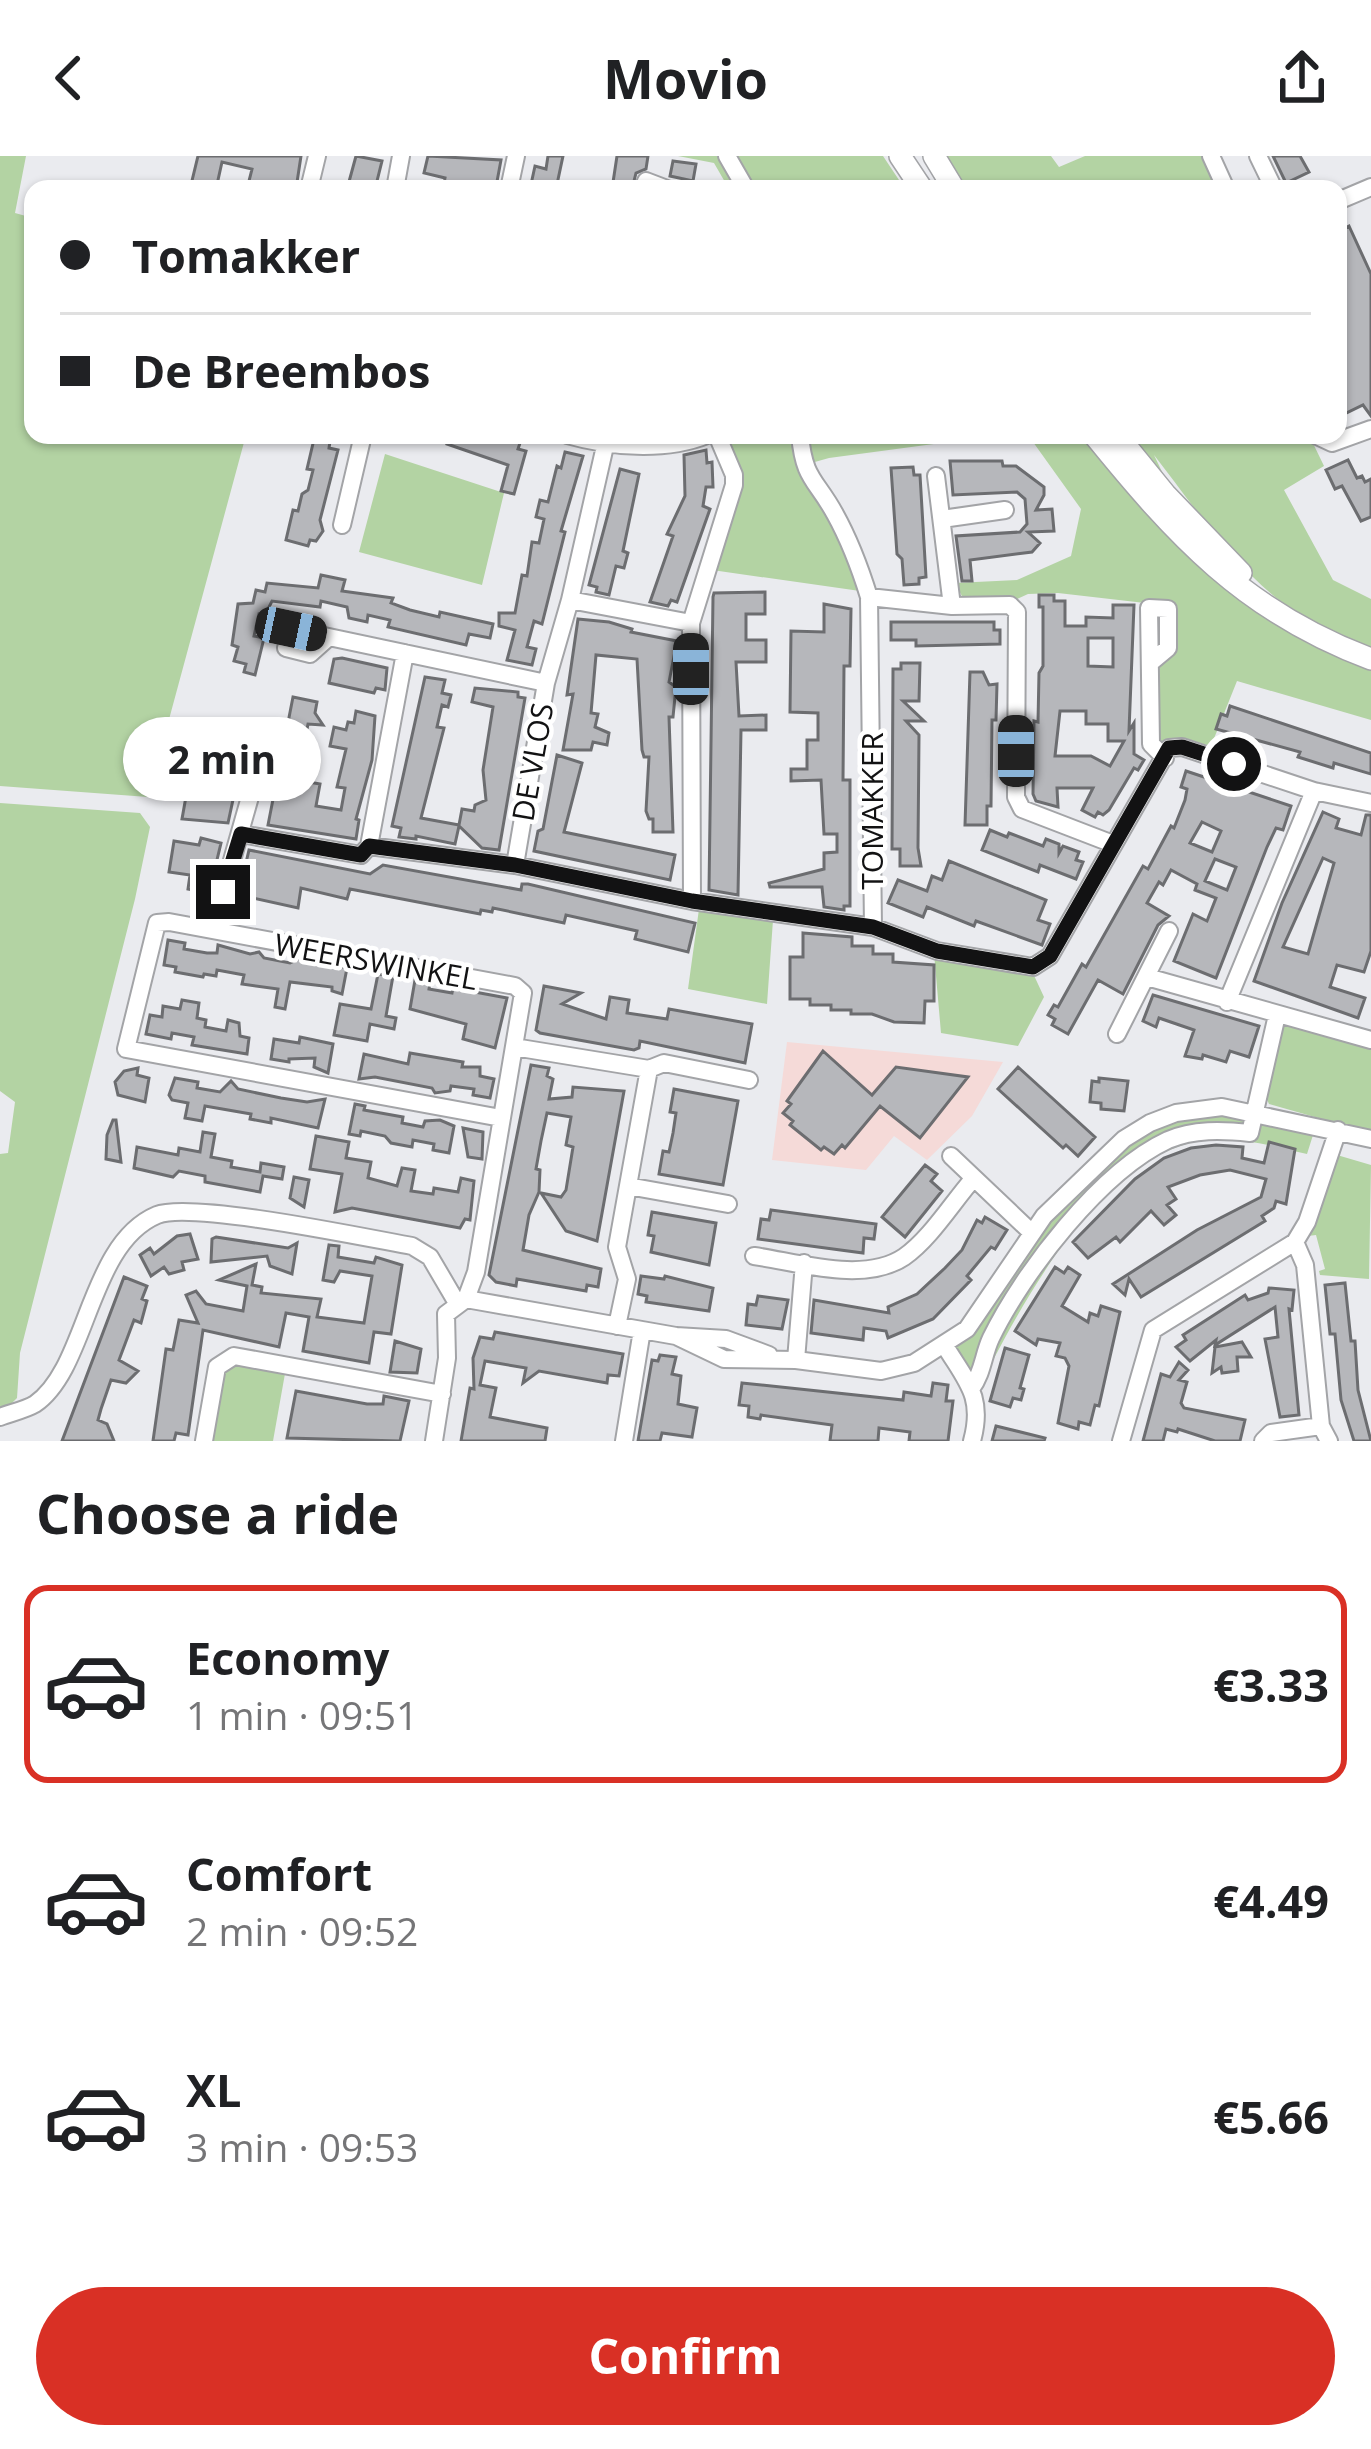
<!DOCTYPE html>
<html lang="en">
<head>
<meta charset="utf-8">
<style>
	body { margin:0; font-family:"Open Sans",sans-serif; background:#f2f2f2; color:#202124; height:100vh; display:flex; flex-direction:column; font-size:45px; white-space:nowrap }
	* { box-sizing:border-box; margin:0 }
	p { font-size:39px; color:#757577 }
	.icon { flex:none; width:66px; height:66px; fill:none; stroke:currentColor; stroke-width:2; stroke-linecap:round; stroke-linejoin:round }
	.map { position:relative; height:1285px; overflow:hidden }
	.details { display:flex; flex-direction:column; background:#fff; flex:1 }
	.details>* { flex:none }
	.banner { position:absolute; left:24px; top:24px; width:1323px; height:264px; border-radius:24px; box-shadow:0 3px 9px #0004; display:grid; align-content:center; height:264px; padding:0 36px; background:#fff }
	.end { position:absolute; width:54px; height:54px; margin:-27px; border:15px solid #121213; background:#fff; box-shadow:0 0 0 6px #fff }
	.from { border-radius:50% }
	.bubble { position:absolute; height:84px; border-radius:42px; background:#fff; box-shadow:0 3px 9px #0004; font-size:39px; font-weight:700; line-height:84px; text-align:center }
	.car { position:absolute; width:36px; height:72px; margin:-36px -18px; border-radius:15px; box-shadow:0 0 9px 3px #0007; background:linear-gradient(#222 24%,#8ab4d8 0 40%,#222 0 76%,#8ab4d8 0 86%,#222 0) }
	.banner b { display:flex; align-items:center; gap:42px; height:114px; font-size:45px }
	.banner b+b { border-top:3px solid #e0e0e0 }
	.banner i { width:30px; height:30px; background:#202124 }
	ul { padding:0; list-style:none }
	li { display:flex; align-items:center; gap:36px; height:198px; margin:0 24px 18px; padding:0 12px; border:6px solid transparent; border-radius:24px }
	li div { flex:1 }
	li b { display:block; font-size:45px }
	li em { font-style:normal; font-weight:700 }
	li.active { border-color:#d93025 }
	li>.icon { width:108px; height:108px; stroke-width:1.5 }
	h2 { padding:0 36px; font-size:54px; line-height:144px }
	.primary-button { display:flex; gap:24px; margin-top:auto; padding:24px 36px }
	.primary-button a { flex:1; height:138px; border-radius:72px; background:#d93025; color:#fff; font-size:48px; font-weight:700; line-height:138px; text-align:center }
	header { display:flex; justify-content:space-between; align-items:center; height:156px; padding:0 36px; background:#fff; font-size:54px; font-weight:700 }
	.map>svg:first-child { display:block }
	.education { fill:#f5dad8 }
	.green { fill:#b3d3a3 }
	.building { fill:#b6b7bb; stroke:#6c6d70; stroke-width:3; fill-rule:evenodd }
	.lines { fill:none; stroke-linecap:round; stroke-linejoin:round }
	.minor-casing { stroke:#a3a4a7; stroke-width:20 }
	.major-casing { stroke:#a3a4a7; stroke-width:24 }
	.minor { stroke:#fff; stroke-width:16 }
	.major { stroke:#fff; stroke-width:21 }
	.route { stroke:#121213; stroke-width:15 }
	.labels { text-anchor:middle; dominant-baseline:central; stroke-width:9; stroke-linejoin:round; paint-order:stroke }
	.street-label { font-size:30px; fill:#121213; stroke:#fff }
</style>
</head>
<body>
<header><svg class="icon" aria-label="back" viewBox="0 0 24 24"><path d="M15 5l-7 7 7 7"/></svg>Movio<svg class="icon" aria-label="share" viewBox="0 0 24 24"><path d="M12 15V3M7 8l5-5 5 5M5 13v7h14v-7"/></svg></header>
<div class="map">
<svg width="1371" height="1285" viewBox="0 0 1371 1285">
	<rect width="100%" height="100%" fill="#eaebef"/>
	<path class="education" d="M787,886l216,20 -31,54 -45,44 -33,-24 -28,34 -94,-10z"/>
	<path class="green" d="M0,0h26l-11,57 18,5v217h213l-98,362 -148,-11z
		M678,0h205l22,33h-176l-15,-26z
		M944,0h107l8,11 26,-11h117l13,33h-254z
		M733,279h268l-172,23 -32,9 36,57 27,67 -148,-21 28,-86 -11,-45z
		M1028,279h61l231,211 51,24v50l-134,-39 -26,65 -27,-7 -18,6 -8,-2 1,-79 12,-58 -113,-13 -30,1 -15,7 -50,-3 -8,-15 62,-3 54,-24 10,-47z
		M1123,279h186l15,31 -40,24 49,90 38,19v50c-33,-13 -64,-28 -92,-49 -46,-35 -89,-99 -125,-145l10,21z
		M385,298l119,39 -22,92 -123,-33z
		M0,647l140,10 10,14 -15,72 -115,454 -3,45 -17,17v-261l8,-1 7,-51 -15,-11z
		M699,753l74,11 -6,84 -79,-15z
		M934,797l97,16 13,28 -26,49 -77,-13z
		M1278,865l93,25v87l-102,-29 -5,-11z
		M1223,958l40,4 50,17 -6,19c-31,-7 -68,-18 -100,-14 -109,12 -191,173 -234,260l-27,-48c57,-76 144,-213 240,-236 11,-3 25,-1 37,-2z
		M1337,999l34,10 -2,114 -49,-4 -1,-4 6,-2 -9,-34 -8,1z
		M239,1207l47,5 -13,73h-64l13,-71z"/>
	<path class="building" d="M198,0h103l-5,33h-49l5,-20 -30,-7 -6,27h-26z
		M356,0l26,5 -7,28h-28z
		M428,0l73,4 -5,27 -53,2 2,-11 -21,-5z
		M548,0h15l-7,33h-26l5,-23 11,3z
		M617,0h31l-2,13 -10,4 -4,16h-20z
		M1273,0h27l9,16 -23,11z
		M673,5l23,3 -3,17 -23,-5z
		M1349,70l22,48v142l-8,-11 -25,12v-185z
		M315,279h16l-2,13 9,2 -18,70 3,11 -7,10 -6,-1 -2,6 -22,-6 7,-30 5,1 4,-17 6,-4 5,-20 -6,-1z
		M450,279h56l15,5 -3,9 8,2 -12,43 -13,-3 7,-26 -61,-21z
		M706,294l1,13 5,-1 1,25h-7l-3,19 7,3 -33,93 -6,-2 -3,6 -18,-4 23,-66 -6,-2 18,-38 -1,-41z
		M565,296l18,4 -22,75 4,1 -23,92 -8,-3 -7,26 9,2 -4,16 -25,-5 8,-30 -16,-4v-13h16l7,-38 5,1 5,-34 7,1 5,-24 -8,-2 4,-17 8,2 9,-36 4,2z
		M1348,304l9,18 5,-2 3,6 6,-3v38l-10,4 -19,-35 -7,3 -9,-19z
		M950,305h52l1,5h13l28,21v8l-8,15 16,-1 2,22 -26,1 12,11 -8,9 -62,8 2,21h-10l-6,-45 64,-4 7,-8 -2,-25 -8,-7 -64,3z
		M913,311l1,8h6l6,102 -7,1v6l-15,1 -2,-26 -5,-5 -6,-86z
		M620,313l19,5 -16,77 5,2 -4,15 -8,-2 -7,29 -13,-3 1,-5 -8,-2z
		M321,419l24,5 -3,11 51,7 -2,5 19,7 29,7 1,-5 53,12 -3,14 -21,-4 -3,11 -78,-18 2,-7 -22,-5 -1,7 -18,-4 -2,-11 -26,-6 -1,6 -48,-6 -7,14 -6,-1 -5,22 10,2 -9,37 -11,-3 2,-8 -12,-3 4,-14 -6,-2 6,-41 15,-1 3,-13 9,2 2,-9 51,5z
		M765,436v22h-19v26h20v22h-30l3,54 27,-1v15h-25l-3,165 -29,-5 4,-293 1,-4z
		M1039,439h15v6h11v25h21v-9l27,1v-13h21l-5,126 5,-8v31l10,6 -6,10 -4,-2 -25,42 -6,5 -5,-3 -3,5 -13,-7 11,-22h-36l1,19 -22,-6 -3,-7 1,-73 4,1 1,-49 4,-7v-59h-4zM1088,482h25v29l-25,-1zM1060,555h26v13h22v17h16l-14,25 -19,-10h-36z
		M824,448l27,5 -1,57h-6l-1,114h7v126h-6v4l-20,-3 -2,-20h-52l-1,-4 55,-14v-16l13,-1v-18h-13l-3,-54 -30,1v-12h16v-29h11v-27l-28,-1 1,-81 33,1z
		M578,463l31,3 23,7 -1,3 46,9 -8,41 7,5 -3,30h-4l4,115h-20v-13h-4l-3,-8 3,-54h-5l-2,-7 -5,-91 -41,-4 -5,58 7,1 -3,13 14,6 -2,12 -14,-3 -2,8h-28l10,-56 -6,1z
		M891,466h103v8h6v14l-84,2v-6h-25z
		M342,502l45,10 -2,22 -9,-2 -2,5 -45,-10 5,-24z
		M901,507h19l-1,38h-16l21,20h-18l13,14 -1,113 3,18h-21v-17h-8l1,-180h8z
		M970,516h13l6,13 8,-1 -1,36h-4l-1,86h-4v19h-22z
		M425,521l20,3 -3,13 9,2 -3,12 -6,-2 -5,22 7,1 -23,90 38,7 3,-16 12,2 1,-6 11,-5 -3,-30 10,-63 -21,-5 3,-14 43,4v5l7,1 -26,152 -17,-2 -23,-22 -4,18 -39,-8v3l-17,-2 2,-9 -9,-2z
		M293,541l24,5 -2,11 8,12 -15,-1 -6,32 6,1 -5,24 17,3 -4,22 25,4 4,-22 -8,-1 9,-38 -16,-3 4,-19 12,3 2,-8 6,1 2,-12 19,5 -3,44 -16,59 3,1 -3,19 -88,-14z
		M1230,550l141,47v21l-37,-11 -1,5 -35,-11 2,-5 -84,-23 5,-15 6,2z
		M232,587l17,3 -2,12h-5l-14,65 -46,-4 5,-28 20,4 6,-31 -17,-3 3,-17 31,6z
		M557,599l25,8 -18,69 111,23 -5,25 -136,-29 4,-20 5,-2z
		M1186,615l105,35 -8,24 -7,-2 -9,19 -51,131 -42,-17 19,-47 14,7 9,-23 -21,-8 2,-6 -26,-14 -8,15 -4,-3 -12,21 22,13 -11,9 -35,69 -25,-14 -30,54 -16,-9 3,-6 -7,-4 6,-10 4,2 24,-43 4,3 57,-101 5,3 23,-43 3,2 11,-28 2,-11 -6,-2zM1202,666l19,9 -9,21 -22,-9zM1215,703l21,8 -9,23 -22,-9z
		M1323,656l16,7 -3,9 25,7 5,-20h5v136l-7,21 -27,-7 -7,22 35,11 -7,20 -104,-37 28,-78zM1323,702l11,5 -26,91 -25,-7z
		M990,674l17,7 2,-4 34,13 3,-7 13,5v9l4,-7 16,6 -3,8 7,2 -7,17 -36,-14 -2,7 -56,-22z
		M201,682l20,5 -12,50 -21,-4 2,-14 -21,-3 5,-31 25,4z
		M249,694l121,24 13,-9 138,25 1,-6h6l167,39 -7,29 -53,-13 2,-8 -71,-16 -2,8 -71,-15 -1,4 -11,-2 -1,4 -130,-25 -3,10 -46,-11 -3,20 -54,-12 8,-27 -7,-2z
		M949,705l97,39 -8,20 12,4 -8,21 -66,-24 -2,5 -47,-19 -4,10 -35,-14 10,-23 29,11 5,-15 10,4z
		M803,777l49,4v9h21v8h20v8l41,3v36h-9l-1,22 -30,-1 -22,-8h-21v-4h-20v-5h-21v-6h-20v-42h13z
		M168,784l17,3 -1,6 23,4h10l1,-8 32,9 9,-2 5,6 26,5 9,-4 48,9 -5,26 -10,-3v-4l-42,-5 -5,27 -10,-2 3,-18 -36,-5 2,-9 -27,-5 -1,6 -12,-2 -1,3 -28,-5 1,-5 -12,-2z
		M378,818l15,2 -7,40 10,2 -2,11 -24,-5 -3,17 -33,-6 6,-31 31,5z
		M415,824l15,3 -1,6 23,4 1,-5 54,10 -12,50 -32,-9 3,-15 -56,-15z
		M544,830l37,7 -19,11 44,15 4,-22 19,3 -2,13 40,6 2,-10 83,15 -7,39 -105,-22 -1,7 -5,2 -94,-17 -4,-3z
		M1153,839l106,31 -10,31 -19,-6 -4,11 -23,-7 -1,4 -17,-3 9,-26 -35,-12 -3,9 -13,-6z
		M182,844l17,3 -2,15 9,2 -1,7 21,4 2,-11 11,3 1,13 9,2 -2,16 -55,-9 2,-8 -22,-4 -1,6 -25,-5 4,-19 12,2 1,-11 17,3z
		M300,881l33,7 -5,29 -14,-6 1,-9 -26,1v3l-18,-3 3,-20 25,4z
		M823,895l49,44 24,-28 72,10 -48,61 -40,-32 -35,42 -3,-3 -8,9 -10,-7 -3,3 -31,-25 3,-4 -10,-8 8,-9 -4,-3z
		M410,897l53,9 -1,5h18v9l14,3 -4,19 -17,-3 1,-6 -23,-3 -1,5 -15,2 -3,-5 -57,-11 -16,2 5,-25 44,10z
		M531,909l18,3 -2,8 6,3 -4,20 23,-2 1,-10 51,4 -27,150 -31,-10 -25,-38 20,4 5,-7 7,-43 -7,-2 5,-28 -24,-4 -6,28 -5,28 4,1 -1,22 -10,23 -6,35 78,19 -3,18 -11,-2 -1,6 -69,-12 -1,7 -20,-4 -7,-7z
		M1018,911l77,70 -17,19 -12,-11 -3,3 -65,-59z
		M138,912l-1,7 12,3 -4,24 -27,-7 -3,-13 9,-11z
		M175,922l23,4 -1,6 23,4 11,-11 7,8 43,9 26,4 18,-3 -7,29 -47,-10v5l-21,-4 1,-5 -46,-8 -3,15 -17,-3 3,-15 -16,-3 -3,-5z
		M1099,922l29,3 -4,30 -23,-2v-6l-11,-1 2,-21 7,1z
		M674,933l64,12 -15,84 -64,-11 4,-23 6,1 4,-19 3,-20 -6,-1z
		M355,948l10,2 -1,4 39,7 -1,6 21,4 2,-6 15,-1 14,6 -5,27 -16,-3 1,-6 -21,-4 -1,7 -21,-4 -6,-7 -24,-5 -1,5 -11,-2z
		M113,964h3l5,42 -15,-3 1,-24z
		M463,972l20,4 -1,27 -14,-2z
		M203,976l12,2 -4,23 21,4 -1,6 29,5 1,-9 23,4 -2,12 -19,-3 -3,16 -55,-10v-6l-26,-5 -6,6 -39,-9 3,-21 41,8 1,-7 21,4z
		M316,980l33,6 -3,16 25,4 -3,16 29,8 5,-18 13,2 -4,21 22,3 1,-6 24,4 3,-14 13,3 -4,39 -5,-1 -5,9 -108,-20 -17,4 7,-38 -32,-5z
		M1269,986l26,7 -9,55 -10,-3 -2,7 -12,8 3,5 -124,76 -12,-18 -4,16 -12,-11 84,-54 64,-33 5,-18 -36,-9 -30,5 -32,12 8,12 -9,6 9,10 -12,10 -13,-14 -31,31 -4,-5 -28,21 -15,-16 62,-63 29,-21 27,-10 25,-3 27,2 -1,11 22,5z
		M925,1009l12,9 -6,7 11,10 -37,46 -23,-20z
		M294,1021l15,3 -5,27 -14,-9z
		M771,1054l105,14 -2,15 -10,-1 -1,15 -105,-14 3,-20 8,1z
		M652,1056l64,11 -7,42 -58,-13 3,-16 -6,-1z
		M985,1061l22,13 -12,19 -4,-2 -24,29 4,4 -38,39 -45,19 -2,-7 -22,-3 -1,12 -52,-7 3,-33 75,13 -1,-6 29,-13 28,-26 17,-18 15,-30 5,3z
		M190,1078l8,25 -16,3 2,8 -15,4 -5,-7 -13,9 -11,-21 10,-7 4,6 23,-18z
		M216,1081l72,11 9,-5 -5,31 -22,-8 -3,-10 -56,6 1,-23z
		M329,1089l10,1 -1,11 36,6 2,-6 26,8 -11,69 -17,-2 -5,31 -66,-12 6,-34 -23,-4 -7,34 -76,-17 -15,105 -12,-2 -2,8h-21l13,-92 7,1 6,-30 19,3 -12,-28 10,-4 10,13 37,7 4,-25 -28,-6 37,-16 -4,21 10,2 -1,6 60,6 -4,18 47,6 8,-47 -32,-5 -6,11 -11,-2z
		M1055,1111l9,6 4,-6 12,8 -18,31 26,16 2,-9 8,3 3,-10 19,6 -21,94 -4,-1 -5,20 -11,-3 -1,7 -20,-6 11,-57 -4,-8 -9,-2 4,-13 -22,-4 -2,6 -21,-14z
		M641,1120l23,3 1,-3 48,12 -4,23 -63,-9 1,-6 -9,-2z
		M124,1121l23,9 -5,13 5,2 -6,22 -7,-3 -15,40 19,11 -12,12 -15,-3 -10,29 -3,11 9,4 7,17h-52z
		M1345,1127l6,58h4l3,49 13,51h-17l-13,-41 -6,-66h-5l-5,-49z
		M1269,1132l25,2 -2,20 -3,-1 10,106 -19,2 -15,-78 13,-2 -3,-30 -60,38 1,-5 -26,21 -14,-14 10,-7 -3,-5 62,-40 3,5 20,-7z
		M758,1140l30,4 -6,29 -36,-4 2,-21 8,1z
		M495,1176l128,22 -4,22 -11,-1 -1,8 -68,-12 -16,12 3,-15 -41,-7 -5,24 16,3 -6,29 57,11 -2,13h-84l9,-53 4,1 -1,-31 7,-21 13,2z
		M395,1185l26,8 -4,24 -27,-1z
		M1242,1186l9,15h-14l1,14 -16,2 -1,-6 -9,6 3,-26z
		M1005,1192l24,7 -9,33 4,1 -3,11 -8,-2 -3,9 -20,-6z
		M660,1199l16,2 -4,17 9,2 -3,28 19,4 -5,29 -30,-4 -2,8h-22l14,-81 6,1z
		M1179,1206l9,8 -9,10 8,2 -6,21 3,5 61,12 -5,21h-25l-37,-12 -1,3 -11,-3 -3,12h-20l18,-67 9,3z
		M742,1227l161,17 1,-8 27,4 2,-13 15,2 -2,16h7l-5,40h-39l1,-9 -31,-4 -1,13h-48l2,-16 -71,-10 -1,4 -12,-2 1,-11 -10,-1z
		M296,1235l71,13h16l1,-8 25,5 -9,40 -113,-3z
		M996,1270l49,12 -1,3h-52z"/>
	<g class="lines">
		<defs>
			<path id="minor" d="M727,0l19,33
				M1211,0l15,33
				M1258,0l16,33
				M309,33l8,-33
				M395,33l6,-33
				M509,33l7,-33
				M644,33l2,-8 21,8
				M1338,45l33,-14
				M567,279c42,12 98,17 140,0
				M800,279c4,45 16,44 35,79 15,27 25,54 34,83l4,330 64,24 96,16 17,-11 119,-208 13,-1 132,44 57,12
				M1315,279l17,8 39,-14
				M605,290l-35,154 -24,83 -31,182 177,36 181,26
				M936,320l16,130
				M942,363l63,-9
				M342,369l21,-90
				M869,441l83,9 58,-1 7,7 -1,185 6,12 91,35
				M570,444l121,23
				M329,481l-19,17 -24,-6 5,-19 255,54
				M405,497l-36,193 146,19
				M1150,507l18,-15v-39l-19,-1 2,136 14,14
				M241,678l120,21 8,-9
				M223,736l44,-155
				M692,745l-1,-278 43,-138v-10l-17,-40
				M1147,821l224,63
				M1227,846l87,-211
				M1117,878l52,-103
				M514,891l135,22 15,-6 85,17
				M951,1000l80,76
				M628,1030l100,18
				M754,1100c43,6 110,28 150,1 26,-18 48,-54 69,-78
				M466,1143l210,37 50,3 43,16
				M617,1170l10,-47 -10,-32 32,-178
				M676,1180l48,23 72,1 85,11 33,-8 53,-34 77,-113 80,-77 26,-16 26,-10 46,-6 149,32
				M945,1190c22,36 39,51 27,95
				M796,1204l8,-97
				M971,1233c12,-16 12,-34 20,-51 32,-66 110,-167 177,-198 26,-11 54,-10 82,-7l27,-118
				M0,1261c10,-4 25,-7 35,-13 53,-36 53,-160 122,-189 34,-14 210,23 255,31l18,11 27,46
				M204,1285l13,-74 17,-11 208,38
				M434,1285l13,-83 -1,-44 20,-15 10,-27 47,-279 -8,-7 -346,-64 -12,1 -31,126 375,69
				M624,1285l18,-111
				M1121,1285l32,-111 142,-88
				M1263,1285l8,-8 50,-7
				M1329,1285l-8,-15 -16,-161 -10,-23 12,-20 31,-92"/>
			<path id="major" d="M900,0l22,33
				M934,0l20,33
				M1094,279c82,101 151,177 277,224
				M1117,279l48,59 76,79"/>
		</defs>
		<use href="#minor" class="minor-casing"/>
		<use href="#major" class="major-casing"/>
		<use href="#minor" class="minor"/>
		<use href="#major" class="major"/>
	</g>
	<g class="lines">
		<path class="route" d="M223,736l18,-58 120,21 8,-9 146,19 177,36 181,26 64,24 96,16 17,-11 119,-208 13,-1 52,17"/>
	</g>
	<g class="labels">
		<g class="street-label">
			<text transform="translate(532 606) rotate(-80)">DE VLOS</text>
			<text transform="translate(871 655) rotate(-90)">TOMAKKER</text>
			<text transform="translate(376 805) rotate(10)">WEERSWINKEL</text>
		</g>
	</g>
</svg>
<i class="end from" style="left:1234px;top:608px"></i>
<i class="end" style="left:223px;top:736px"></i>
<div class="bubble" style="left:123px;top:561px;width:198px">2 min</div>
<i class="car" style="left:291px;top:473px;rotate:102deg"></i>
<i class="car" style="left:691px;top:513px;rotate:0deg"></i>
<i class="car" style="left:1016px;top:595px;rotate:0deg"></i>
<div class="banner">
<b><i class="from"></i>Tomakker</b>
<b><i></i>De Breembos</b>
</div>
</div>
<section class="details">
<h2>Choose a ride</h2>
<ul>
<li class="active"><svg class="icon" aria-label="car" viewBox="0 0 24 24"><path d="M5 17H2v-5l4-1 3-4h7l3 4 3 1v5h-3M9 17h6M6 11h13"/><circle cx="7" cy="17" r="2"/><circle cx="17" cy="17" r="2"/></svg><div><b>Economy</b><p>1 min · 09:51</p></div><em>€3.33</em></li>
<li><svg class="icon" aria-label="car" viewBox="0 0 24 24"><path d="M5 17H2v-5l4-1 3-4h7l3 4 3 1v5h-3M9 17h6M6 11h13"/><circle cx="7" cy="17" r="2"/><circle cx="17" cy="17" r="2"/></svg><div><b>Comfort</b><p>2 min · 09:52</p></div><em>€4.49</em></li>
<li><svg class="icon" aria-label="car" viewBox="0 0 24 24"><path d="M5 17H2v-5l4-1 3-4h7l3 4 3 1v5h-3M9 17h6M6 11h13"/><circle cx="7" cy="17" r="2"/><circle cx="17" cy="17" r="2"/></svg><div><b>XL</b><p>3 min · 09:53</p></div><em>€5.66</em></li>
</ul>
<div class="primary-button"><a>Confirm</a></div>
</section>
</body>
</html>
